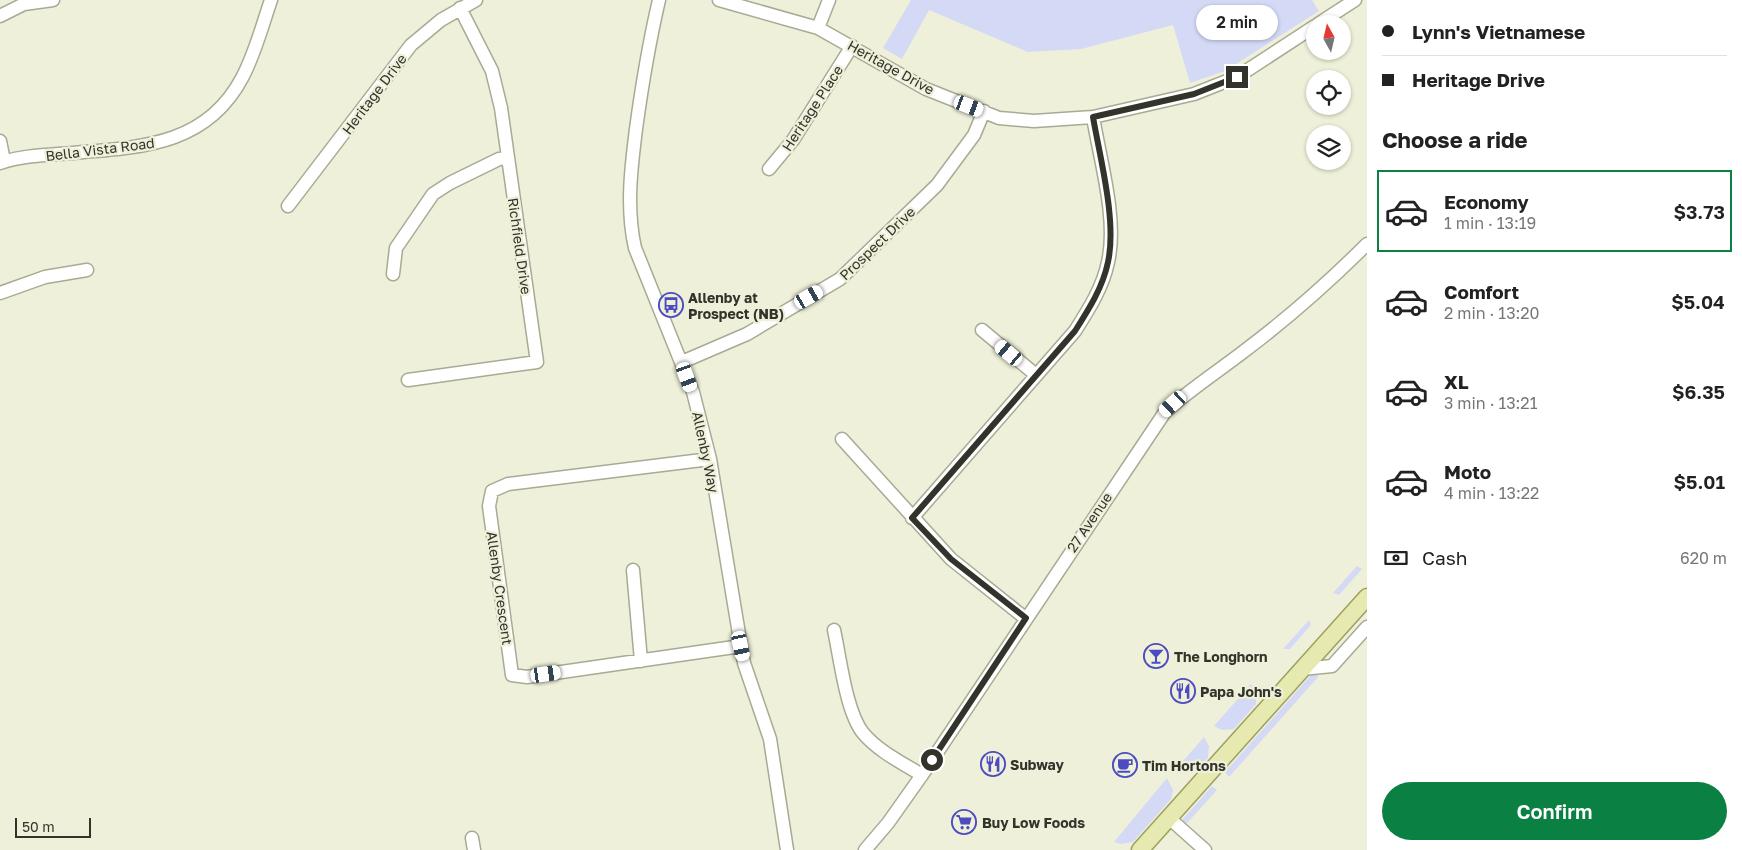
<!DOCTYPE html>
<html lang="en">
<head>
<meta charset="utf-8">
<style>
	body { margin:0; font-family:"Golos Text",sans-serif; background:#f6f6f6; color:#222; height:100vh; display:flex; flex-direction:column; font-size:19px; white-space:nowrap }
	* { box-sizing:border-box; margin:0 }
	p { font-size:16px; color:#767676 }
	.icon { flex:none; width:28px; height:28px; fill:none; stroke:currentColor; stroke-width:2; stroke-linecap:round; stroke-linejoin:round }
	.map { position:relative; flex:1; overflow:hidden }
	.panel { display:flex; flex-direction:column; background:#fff; width:375px }
	.panel>* { flex:none }
	.banner { display:grid; align-content:center; height:110px; padding:0 15px; background:#fff }
	.needle { width:32px; rotate:352deg }
	.tools { position:absolute; left:1306px; top:15px; display:grid; gap:10px }
	.tools a { display:grid; place-items:center; width:45px; height:45px; border-radius:50%; background:#fff; box-shadow:0 1px 4px #0004; font-size:25px }
	.scale { position:absolute; left:15px; bottom:12px; width:76px; box-sizing:border-box; padding-left:5px; border:2px solid #32332a; border-top:0; font-size:14px; line-height:18px; white-space:nowrap; color:#32332a; -webkit-text-stroke:4px #eef0d9; paint-order:stroke }
	.end { position:absolute; width:22px; height:22px; margin:-11px; border:6px solid #32332a; background:#fff; box-shadow:0 0 0 2px #fff }
	.from { border-radius:50% }
	.bubble { position:absolute; height:35px; border-radius:18px; background:#fff; box-shadow:0 1px 4px #0004; font-size:16px; font-weight:600; line-height:35px; text-align:center }
	.car { position:absolute; width:15px; height:30px; margin:-15px -8px; border-radius:6px; box-shadow:0 0 4px 1px #0007; background:linear-gradient(#fff 24%,#345 0 40%,#fff 0 76%,#345 0 86%,#fff 0) }
	.banner b { display:flex; align-items:center; gap:18px; height:48px; font-size:19px }
	.banner b+b { border-top:1px solid #e0e0e0 }
	.banner i { width:12px; height:12px; background:#222 }
	ul { padding:0; list-style:none }
	li { display:flex; align-items:center; gap:15px; height:82px; margin:0 10px 8px; padding:0 5px; border:2px solid transparent; border-radius:0px }
	li div { flex:1 }
	li b { display:block; font-size:19px }
	li em { font-style:normal; font-weight:600 }
	li.on { border-color:#0b8043 }
	li>.icon { width:45px; height:45px; stroke-width:1.5 }
	h2 { padding:0 15px; font-size:22px; line-height:60px }
	.pay { display:flex; align-items:center; gap:12px; height:55px; padding:0 15px; font-size:19px }
	.pay p { margin-inline-start:auto }
	.cta { display:flex; gap:10px; margin-top:auto; padding:10px 15px }
	.cta a { flex:1; height:58px; border-radius:30px; background:#0b8043; color:#fff; font-size:20px; font-weight:600; line-height:58px; text-align:center }
	main { display:flex; flex:1; min-height:0 }
	.map>svg:first-child { display:block }
	.green { fill:#d4d9f6 }
	.lines { fill:none; stroke-linecap:round; stroke-linejoin:round }
	.minor-casing { stroke:#a8aa94; stroke-width:15 }
	.major-casing { stroke:#9da05f; stroke-width:19 }
	.minor { stroke:#fff; stroke-width:12 }
	.major { stroke:#e6e9b0; stroke-width:16 }
	.route { stroke:#32332a; stroke-width:6 }
	.labels { text-anchor:middle; dominant-baseline:central; stroke-width:4.5; stroke-linejoin:round; paint-order:stroke }
	.street-label { font-size:14px; fill:#32332a; stroke:#eef0d9 }
	.poi-label { font-size:14px; font-weight:bold; fill:#32332a; stroke:#eef0d9; text-anchor:start }
</style>
</head>
<body>
<main>
<div class="map">
<svg width="1367" height="850" viewBox="0 0 1367 850">
	<rect width="100%" height="100%" fill="#eef0d9"/>
	<path class="green" d="M911,0h401l7,11 -94,60 -35,12 -17,-58 -92,24 -53,3 -99,-42 -27,49 -19,-11z
		M1357,566l5,3 -23,26 -6,-2z
		M1309,620l2,5 -21,24h-7z
		M1312,674h5l1,3 -89,100 -4,-5z
		M1251,684l5,8v12l-22,25 -12,1 -8,-4z
		M1204,737l5,9 -1,12c-10,11 -17,18 -31,10z
		M1167,778l6,12 -2,9 -38,43 -12,2 -7,-2z
		M1212,786l5,4 -31,34 -4,-4z"/>
	<g class="lines">
		<defs>
			<path id="minor" d="M659,0c-10,43 -17,85 -23,129 -5,40 -10,79 -1,119l58,144 17,67 31,187 3,17 26,76 17,111
				M719,0l99,28 108,61 73,29 35,3 59,-4 101,-23 43,-17 78,-51
				M0,16l24,-12 29,-4
				M1318,24l37,-24
				M818,28l11,-28
				M0,141l4,20
				M0,163c26,-9 56,-8 83,-11 65,-5 125,-10 159,-74 13,-24 20,-52 29,-78
				M769,169l24,-29 59,-94
				M288,206l123,-161 30,-25 35,-20
				M393,274l3,-26 37,-54 17,-11 49,-24 8,-1
				M0,293l45,-16 42,-7
				M982,330l54,45
				M682,362l65,-28 93,-55 97,-94 37,-50 10,-24
				M408,380l129,-18 -36,-254 -9,-37 -32,-63
				M842,439l109,120 74,59
				M710,459l-202,25 -16,7 -3,15 23,169 15,2 214,-31
				M912,518l163,-187c14,-22 28,-44 33,-69 10,-42 -8,-102 -15,-145
				M633,570l8,91
				M834,630c6,27 12,82 29,103 15,18 39,30 59,42
				M1302,669l30,-3 35,-39
				M1169,818l36,32
				M472,838l2,12
				M865,850l23,-27 34,-48 243,-363c24,-22 52,-40 78,-60 44,-33 85,-69 124,-108"/>
			<path id="major" d="M1140,850l227,-253"/>
		</defs>
		<use href="#minor" class="minor-casing"/>
		<use href="#major" class="major-casing"/>
		<use href="#minor" class="minor"/>
		<use href="#major" class="major"/>
	</g>
	<g class="lines">
		<path class="route" d="M932,760l94,-142 -75,-59 -39,-41 163,-187c14,-22 28,-44 33,-69 9,-41 -8,-104 -15,-145l101,-23 43,-17"/>
	</g>
	<defs>
		<symbol id="bus-ring" viewBox="-11 -11 22 22"><circle r="9.5" fill="#eef0d9" stroke="#4c4bc1" stroke-width="1.5"/><path d="M-5-6H5V4H4V6H2V4H-2V6H-4V4H-5ZM-3.5-4V0h7V-4ZM-3.5 1.2v1.5H-2V1.2ZM2 1.2v1.5H3.5V1.2Z" fill="#4c4bc1"/></symbol>
		<symbol id="bar-ring" viewBox="-11 -11 22 22"><circle r="9.5" fill="#eef0d9" stroke="#4c4bc1" stroke-width="1.5"/><path d="M-6-5H6L.8 .8V4.5H3.5V6h-7V4.5H-.8V.8Z" fill="#4c4bc1"/></symbol>
		<symbol id="restaurant-ring" viewBox="-11 -11 22 22"><circle r="9.5" fill="#eef0d9" stroke="#4c4bc1" stroke-width="1.5"/><path d="M-5-6h1v4h1v-4h1v4h1v-4h1v5L-1.5 .5V6h-2V.5L-5-1ZM5-6V6H3V1.5H1.5Q1.5-4 5-6Z" fill="#4c4bc1"/></symbol>
		<symbol id="cafe-ring" viewBox="-11 -11 22 22"><circle r="9.5" fill="#eef0d9" stroke="#4c4bc1" stroke-width="1.5"/><path d="M-5.5-4.5H6V0H3Q3 3.5 0 3.5H-2.5Q-5.5 3.5-5.5 0ZM3-3.2v2h1.7v-2ZM-6 4.5H4V6H-6Z" fill="#4c4bc1"/></symbol>
		<symbol id="supermarket-ring" viewBox="-11 -11 22 22"><circle r="9.5" fill="#eef0d9" stroke="#4c4bc1" stroke-width="1.5"/><path d="M-6-5.5h2.5l.6 2H6L4.5 2H-2.5L-4.4-4H-6ZM-1.5 3.2a1.3 1.3 0 1 0 .1 0ZM3 3.2a1.3 1.3 0 1 0 .1 0Z" fill="#4c4bc1"/></symbol>
	</defs>
	<g fill-rule="evenodd">
		<use href="#bus-ring" x="657" y="291" width="28" height="28"/>
		<use href="#bar-ring" x="1142" y="642" width="28" height="28"/>
		<use href="#restaurant-ring" x="1169" y="677" width="28" height="28"/>
		<use href="#restaurant-ring" x="979" y="750" width="28" height="28"/>
		<use href="#cafe-ring" x="1111" y="751" width="28" height="28"/>
		<use href="#supermarket-ring" x="950" y="808" width="28" height="28"/>
	</g>
	<g class="labels">
		<g class="street-label">
			<text transform="translate(891 67) rotate(29)">Heritage Drive</text>
			<text transform="translate(374 94) rotate(-53)">Heritage Drive</text>
			<text transform="translate(812 108) rotate(-57)">Heritage Place</text>
			<text transform="translate(100 149) rotate(-7)">Bella Vista Road</text>
			<text transform="translate(877 243) rotate(-44)">Prospect Drive</text>
			<text transform="translate(520 246) rotate(82)">Richfield Drive</text>
			<text transform="translate(706 452) rotate(78)">Allenby Way</text>
			<text transform="translate(1089 522) rotate(-56)">27 Avenue</text>
			<text transform="translate(500 588) rotate(82)">Allenby Crescent</text>
		</g>
		<g class="poi-label">
			<text x="688" y="297">Allenby at<tspan x="688" dy="16">Prospect (NB)</tspan></text>
			<text x="1174" y="656">The Longhorn</text>
			<text x="1200" y="691">Papa John's</text>
			<text x="1010" y="764">Subway</text>
			<text x="1142" y="765">Tim Hortons</text>
			<text x="982" y="822">Buy Low Foods</text>
		</g>
	</g>
</svg>
<div class="tools">
<a><svg class="needle" viewBox="-14 -14 28 28"><path d="M0-13l5 13h-10z" fill="#e53935"/><path d="M0 13l5-13h-10z" fill="#767676"/></svg></a>
<a><svg class="icon" aria-label="locate" viewBox="0 0 24 24"><circle cx="12" cy="12" r="6"/><path d="M12 2v4M12 18v4M2 12h4M18 12h4"/></svg></a>
<a><svg class="icon" aria-label="layers" viewBox="0 0 24 24"><path d="M12 4l9 5-9 5-9-5zM3 14l9 5 9-5"/></svg></a>
</div>
<div class="scale">50 m</div>
<i class="end from" style="left:932px;top:760px"></i>
<i class="end" style="left:1237px;top:77px"></i>
<div class="bubble" style="left:1196px;top:5px;width:82px">2 min</div>
<i class="car" style="left:969px;top:106px;rotate:111deg"></i>
<i class="car" style="left:809px;top:297px;rotate:60deg"></i>
<i class="car" style="left:1009px;top:353px;rotate:310deg"></i>
<i class="car" style="left:687px;top:377px;rotate:160deg"></i>
<i class="car" style="left:1173px;top:404px;rotate:228deg"></i>
<i class="car" style="left:741px;top:646px;rotate:168deg"></i>
<i class="car" style="left:546px;top:674px;rotate:82deg"></i>
</div>
<section class="panel">
<div class="banner">
<b><i class="from"></i>Lynn's Vietnamese</b>
<b><i></i>Heritage Drive</b>
</div>
<h2>Choose a ride</h2>
<ul>
<li class="on"><svg class="icon" aria-label="car" viewBox="0 0 24 24"><path d="M5 17H2v-5l4-1 3-4h7l3 4 3 1v5h-3M9 17h6M6 11h13"/><circle cx="7" cy="17" r="2"/><circle cx="17" cy="17" r="2"/></svg><div><b>Economy</b><p>1 min · 13:19</p></div><em>$3.73</em></li>
<li><svg class="icon" aria-label="car" viewBox="0 0 24 24"><path d="M5 17H2v-5l4-1 3-4h7l3 4 3 1v5h-3M9 17h6M6 11h13"/><circle cx="7" cy="17" r="2"/><circle cx="17" cy="17" r="2"/></svg><div><b>Comfort</b><p>2 min · 13:20</p></div><em>$5.04</em></li>
<li><svg class="icon" aria-label="car" viewBox="0 0 24 24"><path d="M5 17H2v-5l4-1 3-4h7l3 4 3 1v5h-3M9 17h6M6 11h13"/><circle cx="7" cy="17" r="2"/><circle cx="17" cy="17" r="2"/></svg><div><b>XL</b><p>3 min · 13:21</p></div><em>$6.35</em></li>
<li><svg class="icon" aria-label="car" viewBox="0 0 24 24"><path d="M5 17H2v-5l4-1 3-4h7l3 4 3 1v5h-3M9 17h6M6 11h13"/><circle cx="7" cy="17" r="2"/><circle cx="17" cy="17" r="2"/></svg><div><b>Moto</b><p>4 min · 13:22</p></div><em>$5.01</em></li>
</ul>
<div class="pay"><svg class="icon" aria-label="cash" viewBox="0 0 24 24"><path d="M3 7h18v10H3z"/><circle cx="12" cy="12" r="2"/></svg>Cash<p>620 m</p></div>
<div class="cta"><a>Confirm</a></div>
</section>
</main>
</body>
</html>
